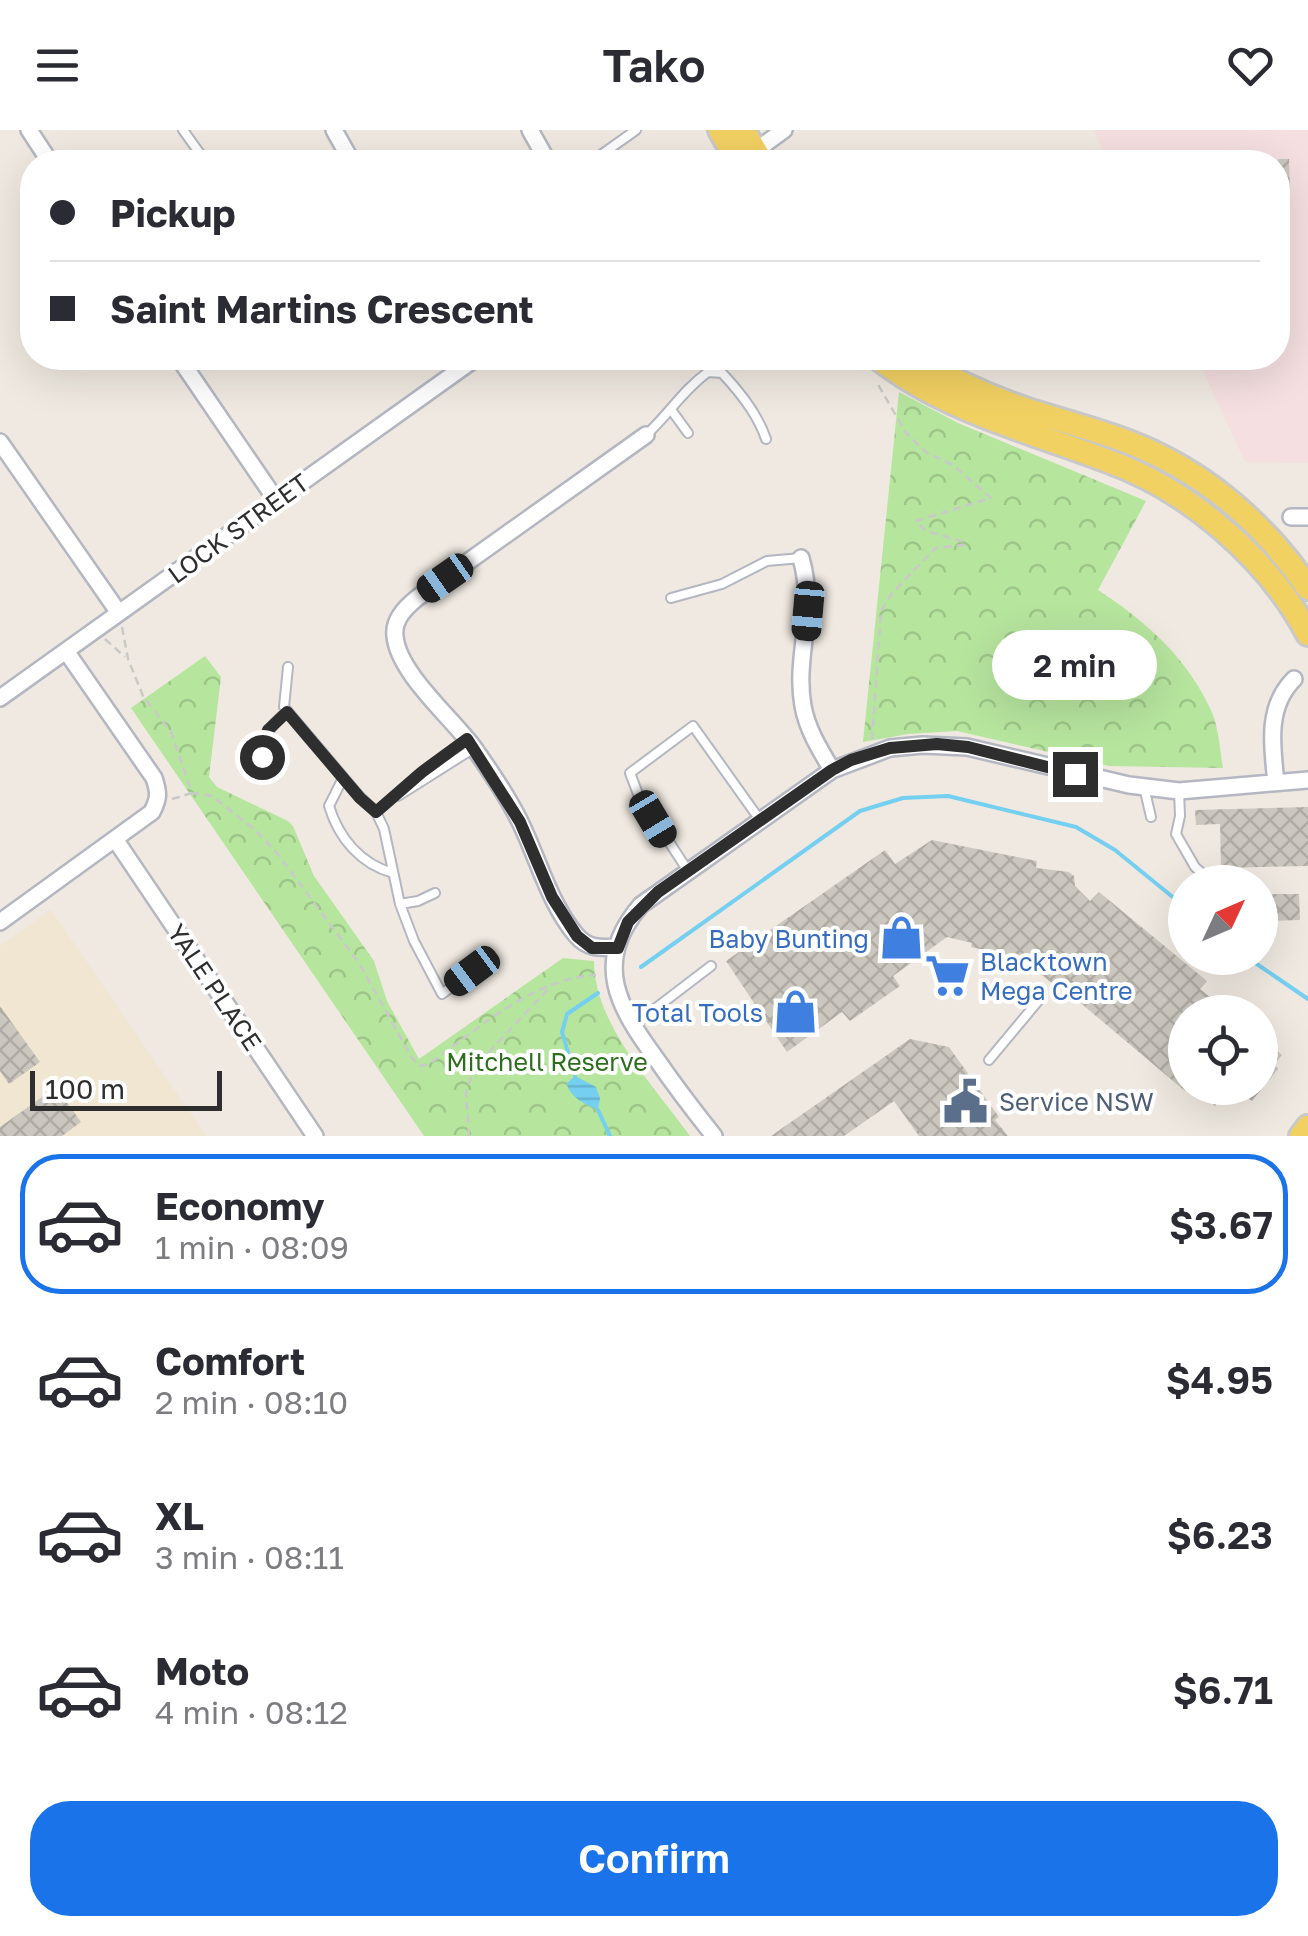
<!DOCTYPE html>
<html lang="en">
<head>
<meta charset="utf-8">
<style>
	body { margin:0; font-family:"Golos Text",sans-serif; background:#f7f7f7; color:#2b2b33; height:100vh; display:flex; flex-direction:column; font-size:38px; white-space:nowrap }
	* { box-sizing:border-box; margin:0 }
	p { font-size:32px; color:#7c7c81 }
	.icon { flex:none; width:55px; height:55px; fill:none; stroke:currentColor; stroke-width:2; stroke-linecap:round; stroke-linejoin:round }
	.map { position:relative; height:1006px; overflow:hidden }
	.drawer { display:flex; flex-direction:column; background:#fff; flex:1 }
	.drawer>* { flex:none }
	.banner { position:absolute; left:20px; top:20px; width:1270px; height:220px; border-radius:40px; box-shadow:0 10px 40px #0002; display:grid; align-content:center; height:220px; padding:0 30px; background:#fff }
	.needle { width:65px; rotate:46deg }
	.tools { position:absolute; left:1168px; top:735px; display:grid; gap:20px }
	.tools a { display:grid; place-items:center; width:110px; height:110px; border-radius:50%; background:#fff; box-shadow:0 10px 40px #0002; font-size:50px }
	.scale { position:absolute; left:30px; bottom:25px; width:192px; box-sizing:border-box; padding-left:10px; border:5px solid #2e2e2e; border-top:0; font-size:28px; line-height:35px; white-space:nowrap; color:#2e2e2e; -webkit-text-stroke:8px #fff; paint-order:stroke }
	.end { position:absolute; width:45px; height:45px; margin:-22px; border:12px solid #2e2e2e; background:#fff; box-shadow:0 0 0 5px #fff }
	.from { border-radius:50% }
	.bubble { position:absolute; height:70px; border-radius:35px; background:#fff; box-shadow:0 10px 40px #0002; font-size:32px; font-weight:600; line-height:70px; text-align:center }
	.car { position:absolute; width:30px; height:60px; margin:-30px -15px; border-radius:12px; box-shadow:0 0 8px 2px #0007; background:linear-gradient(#222 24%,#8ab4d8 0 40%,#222 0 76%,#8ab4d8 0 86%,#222 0) }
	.banner b { display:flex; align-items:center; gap:35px; height:95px; font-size:38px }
	.banner b+b { border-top:2px solid #e1e1e2 }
	.banner i { width:25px; height:25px; background:#2b2b33 }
	ul { padding:18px 0 0; list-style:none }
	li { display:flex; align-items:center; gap:30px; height:140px; margin:0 20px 15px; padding:0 10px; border:5px solid transparent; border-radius:40px }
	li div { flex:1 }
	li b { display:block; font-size:38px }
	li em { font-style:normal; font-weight:600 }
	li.current { border-color:#1a73e8 }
	li>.icon { width:90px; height:90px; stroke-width:1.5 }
	.cta { display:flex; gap:20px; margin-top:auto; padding:20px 30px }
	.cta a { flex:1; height:115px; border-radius:40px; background:#1a73e8; color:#fff; font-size:40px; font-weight:600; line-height:115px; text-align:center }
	header { display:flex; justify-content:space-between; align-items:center; height:130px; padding:0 30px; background:#fff; font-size:45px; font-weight:600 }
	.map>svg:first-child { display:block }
	.education { fill:#f0e6d1 }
	.medical { fill:#f5dfe0 }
	.forest { fill:url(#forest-crowns) }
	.water { fill:url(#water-rules) }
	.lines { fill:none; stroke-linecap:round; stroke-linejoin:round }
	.stream { stroke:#75cff0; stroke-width:4 }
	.building { fill:url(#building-cross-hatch) }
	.service-casing { stroke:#b4b7c1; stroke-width:12 }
	.minor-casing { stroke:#b4b7c1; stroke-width:20 }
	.primary-casing { stroke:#c9c9c9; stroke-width:28 }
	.path { stroke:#c9c9c9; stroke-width:2.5; stroke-dasharray:8 5; stroke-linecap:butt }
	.service { stroke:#fff; stroke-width:8 }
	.minor { stroke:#fff; stroke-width:15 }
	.primary { stroke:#f2d163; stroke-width:22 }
	.route { stroke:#2e2e2e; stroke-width:12 }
	.labels { text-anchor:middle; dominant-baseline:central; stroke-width:8; stroke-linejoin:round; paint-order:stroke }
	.street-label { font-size:25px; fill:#2e2e2e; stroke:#fff }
	.shop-label { font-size:25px; fill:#366cbe; stroke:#fff; text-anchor:end }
	.park-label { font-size:25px; fill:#2c6e1b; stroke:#fff }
	.service-label { font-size:25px; fill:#4e5e75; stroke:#fff; text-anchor:start }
</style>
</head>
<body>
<header><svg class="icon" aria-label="menu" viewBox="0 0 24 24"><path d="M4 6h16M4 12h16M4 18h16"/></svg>Tako<svg class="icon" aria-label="heart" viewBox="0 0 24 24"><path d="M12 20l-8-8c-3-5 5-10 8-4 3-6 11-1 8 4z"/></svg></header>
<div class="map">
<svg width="1308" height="1006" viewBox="0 0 1308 1006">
	<defs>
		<pattern id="forest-crowns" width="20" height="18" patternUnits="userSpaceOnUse" patternTransform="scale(2.5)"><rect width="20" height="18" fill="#b6e59e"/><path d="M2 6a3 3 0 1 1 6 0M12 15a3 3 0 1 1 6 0" fill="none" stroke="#9dc588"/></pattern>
		<pattern id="water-rules" width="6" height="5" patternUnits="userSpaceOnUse" patternTransform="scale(2.5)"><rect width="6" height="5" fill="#75cff0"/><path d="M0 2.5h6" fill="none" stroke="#66b2ce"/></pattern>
		<pattern id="building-cross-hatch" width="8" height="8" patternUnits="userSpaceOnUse" patternTransform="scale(2.5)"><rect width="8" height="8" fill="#cbc7bf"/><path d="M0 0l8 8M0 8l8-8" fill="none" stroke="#afaba4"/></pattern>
	</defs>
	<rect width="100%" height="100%" fill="#efe9e1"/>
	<path class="education" d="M51,780l155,226h-206v-190z"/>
	<path class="medical" d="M1094,0h214v333l-63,-1 -48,-104h81v-196h-169z"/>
	<path class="forest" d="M899,262l59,31 188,78 -48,89c48,31 92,70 115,125 6,16 7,36 10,53l-114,-2 -152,-35 -49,3 -45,8z
		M205,526l16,21 -12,100 8,10 71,34 5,5 21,50 60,85 13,40 32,58 144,-101 31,3c0,63 60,125 96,175h-266l-293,-428z"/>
	<path class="water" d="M575,946l21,11 4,11 -2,12c-13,-6 -28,-12 -31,-27z"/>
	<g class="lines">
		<path class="stream" d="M1248,828l60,41
			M641,837l219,-156 43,-13 45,-2 128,31 39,23 70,57
			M575,946l-13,-44 5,-18 31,-21
			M598,980l12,26"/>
	</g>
	<path class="building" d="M1278,29h11l1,39 -12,-5z
		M1308,677v59l-87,2 -1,-44 -24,1 -1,-15z
		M932,710l105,21 -1,7 33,4 5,4 1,10 15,15 9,-9 108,89 -7,8 29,23h-44v79l-127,-107 -1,3 -22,-17 6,-8 -70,-15 1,-4 -25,-6 -54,39 7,10 -50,35 -8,-9 -55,40 -61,-91 159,-111 10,14z
		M1260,764h39l1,26 -32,1 -8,-5z
		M0,876l40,56 -31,22 -9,-13z
		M1260,907l22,18 -8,10 4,4 -26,32 -10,-7 -9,10 -10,-8 -8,10 -21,-18h66z
		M910,909l39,8 50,70 -4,3 13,16h-89l-25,-35 -50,35h-73z
		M56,957l25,35 -19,14h-62v-9z"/>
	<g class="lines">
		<defs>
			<path id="service" d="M183,0l23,32
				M591,32l45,-32
				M1278,70h3l1,20h-4
				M672,281l16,22
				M646,305c23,-21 37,-45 62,-63l14,1c18,19 36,42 44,66
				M671,468l51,-14 45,-23 34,-3
				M288,537l-4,40 76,90 16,15 8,17 16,75 14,37 28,53 30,-23
				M261,639c3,-26 3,-40 26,-57
				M343,648l-14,28c10,33 32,58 64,67
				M1144,657l7,30
				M1179,661l1,25 -4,18 19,33 17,15
				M398,666l76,-48
				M376,682l46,-40 45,-33
				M688,741l-50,-77 -8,-21 63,-47 67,94
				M400,774l18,-3 17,-8
				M1260,793l1,1
				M635,894l76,-58
				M989,930l50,-60"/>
			<path id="minor" d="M29,0l21,32
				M334,0l18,32
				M530,0l18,32
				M751,24l33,-24
				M179,228l97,142
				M0,312l119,171
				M1291,387h17
				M801,428c16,56 -7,98 2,148 4,23 17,44 29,64
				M0,568l476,-340
				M1276,652c-4,-36 -10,-75 18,-103
				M115,709l200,297
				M0,792l152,-110c7,-14 7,-19 2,-34l-88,-127
				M617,817c-17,1 -29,2 -41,-12 -26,-31 -37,-73 -54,-109 -13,-28 -31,-54 -48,-78 -22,-30 -76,-75 -79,-112 -2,-16 10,-28 22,-38l229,-163
				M714,1006c-20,-25 -39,-50 -57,-76 -38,-52 -66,-97 -16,-155l191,-135 58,-22 33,-3 44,2 162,38 50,6 129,-11"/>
			<path id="primary" d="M720,0l18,32
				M743,0l19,32
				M878,228c68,53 151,73 230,103 81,29 160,97 200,173
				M915,228c35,21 71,38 110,51 45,15 95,26 137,48 58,29 110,77 146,131
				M1301,1006l7,-9"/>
		</defs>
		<use href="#service" class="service-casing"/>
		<use href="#minor" class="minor-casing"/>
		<use href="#primary" class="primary-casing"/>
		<path class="path" d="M122,497l6,32 15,37 28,36 21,61 20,3 42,33 23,24 82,110 53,95 8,8 9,-2c52,-37 103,-85 167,-89
			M105,509l20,18
			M872,610l9,-129 11,-18 44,-45 28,-3 1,-3 -39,-11 -10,-10 75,-23 -38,-33 -26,-12 -21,-20 -30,-52
			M172,669l20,-6
			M469,1006l-3,-44 8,-24 78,-83"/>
		<use href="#service" class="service"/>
		<use href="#minor" class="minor"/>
		<use href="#primary" class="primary"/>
	</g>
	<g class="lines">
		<path class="route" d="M262,627l6,-27 19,-18 73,86 16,14 46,-40 45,-33 53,83 32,75 25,39 15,12h26l10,-26 30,-30 174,-122 19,-10 39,-12 47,-4 31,3 107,27"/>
	</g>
	<defs>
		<symbol id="shop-bare" viewBox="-9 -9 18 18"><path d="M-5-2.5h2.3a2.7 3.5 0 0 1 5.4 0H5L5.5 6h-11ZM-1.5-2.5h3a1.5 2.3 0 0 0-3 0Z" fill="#3f7fe0" stroke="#fff" stroke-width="2.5" paint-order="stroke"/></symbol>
		<symbol id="supermarket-bare" viewBox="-9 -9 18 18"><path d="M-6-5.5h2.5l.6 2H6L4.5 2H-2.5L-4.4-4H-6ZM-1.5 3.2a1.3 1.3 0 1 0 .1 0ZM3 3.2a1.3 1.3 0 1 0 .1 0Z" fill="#3f7fe0" stroke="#fff" stroke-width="2.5" paint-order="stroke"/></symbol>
		<symbol id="civic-bare" viewBox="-9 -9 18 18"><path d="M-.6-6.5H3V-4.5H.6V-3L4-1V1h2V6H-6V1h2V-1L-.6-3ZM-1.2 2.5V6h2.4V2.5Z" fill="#5c6f8a" stroke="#fff" stroke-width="2.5" paint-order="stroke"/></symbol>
	</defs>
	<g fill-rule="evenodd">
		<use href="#shop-bare" x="870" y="776" width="63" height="63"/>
		<use href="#supermarket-bare" x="916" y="814" width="63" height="63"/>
		<use href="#shop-bare" x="764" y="850" width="63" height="63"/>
		<use href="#civic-bare" x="934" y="940" width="63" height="63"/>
	</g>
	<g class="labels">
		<g class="street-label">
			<text transform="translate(238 398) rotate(-36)">LOCK STREET</text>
			<text transform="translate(215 857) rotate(56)">YALE PLACE</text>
		</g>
		<g class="shop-label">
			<text x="869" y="808">Baby Bunting</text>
			<text x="980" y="831" text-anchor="start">Blacktown<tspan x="980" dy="29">Mega Centre</tspan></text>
			<text x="763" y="882">Total Tools</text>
		</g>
		<g class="park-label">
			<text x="547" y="931">Mitchell Reserve</text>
		</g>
		<g class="service-label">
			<text x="999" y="971">Service NSW</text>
		</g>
	</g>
</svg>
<div class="tools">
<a><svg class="needle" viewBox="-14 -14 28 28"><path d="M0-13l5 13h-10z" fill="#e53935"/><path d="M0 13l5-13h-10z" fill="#7c7c81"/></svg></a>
<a><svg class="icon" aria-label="locate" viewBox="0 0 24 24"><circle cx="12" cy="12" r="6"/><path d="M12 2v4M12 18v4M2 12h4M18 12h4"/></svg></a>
</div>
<div class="scale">100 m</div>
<i class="end from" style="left:262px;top:627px"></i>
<i class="end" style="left:1075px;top:644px"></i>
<div class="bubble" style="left:992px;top:500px;width:165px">2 min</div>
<i class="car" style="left:445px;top:448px;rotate:235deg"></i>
<i class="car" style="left:808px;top:481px;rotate:185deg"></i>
<i class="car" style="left:653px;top:689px;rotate:149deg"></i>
<i class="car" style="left:472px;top:841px;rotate:233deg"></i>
<div class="banner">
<b><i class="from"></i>Pickup</b>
<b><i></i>Saint Martins Crescent</b>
</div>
</div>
<section class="drawer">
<ul>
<li class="current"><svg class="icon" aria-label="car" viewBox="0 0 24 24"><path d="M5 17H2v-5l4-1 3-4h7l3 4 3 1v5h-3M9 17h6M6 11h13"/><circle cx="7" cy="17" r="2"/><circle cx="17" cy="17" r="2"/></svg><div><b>Economy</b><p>1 min · 08:09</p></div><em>$3.67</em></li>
<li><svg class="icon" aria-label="car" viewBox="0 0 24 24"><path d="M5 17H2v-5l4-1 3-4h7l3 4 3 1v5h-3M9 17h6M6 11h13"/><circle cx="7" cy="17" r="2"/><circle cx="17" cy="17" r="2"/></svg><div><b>Comfort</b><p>2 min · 08:10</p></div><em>$4.95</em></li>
<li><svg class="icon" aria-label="car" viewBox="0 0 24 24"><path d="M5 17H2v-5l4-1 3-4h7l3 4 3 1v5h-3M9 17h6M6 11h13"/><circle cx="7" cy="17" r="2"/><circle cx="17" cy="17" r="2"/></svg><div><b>XL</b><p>3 min · 08:11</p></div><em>$6.23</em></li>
<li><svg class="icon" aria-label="car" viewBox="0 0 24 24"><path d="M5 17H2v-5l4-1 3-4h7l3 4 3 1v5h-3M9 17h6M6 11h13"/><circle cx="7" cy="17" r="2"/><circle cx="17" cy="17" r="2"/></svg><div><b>Moto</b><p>4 min · 08:12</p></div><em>$6.71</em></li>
</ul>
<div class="cta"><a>Confirm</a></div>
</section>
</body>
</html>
